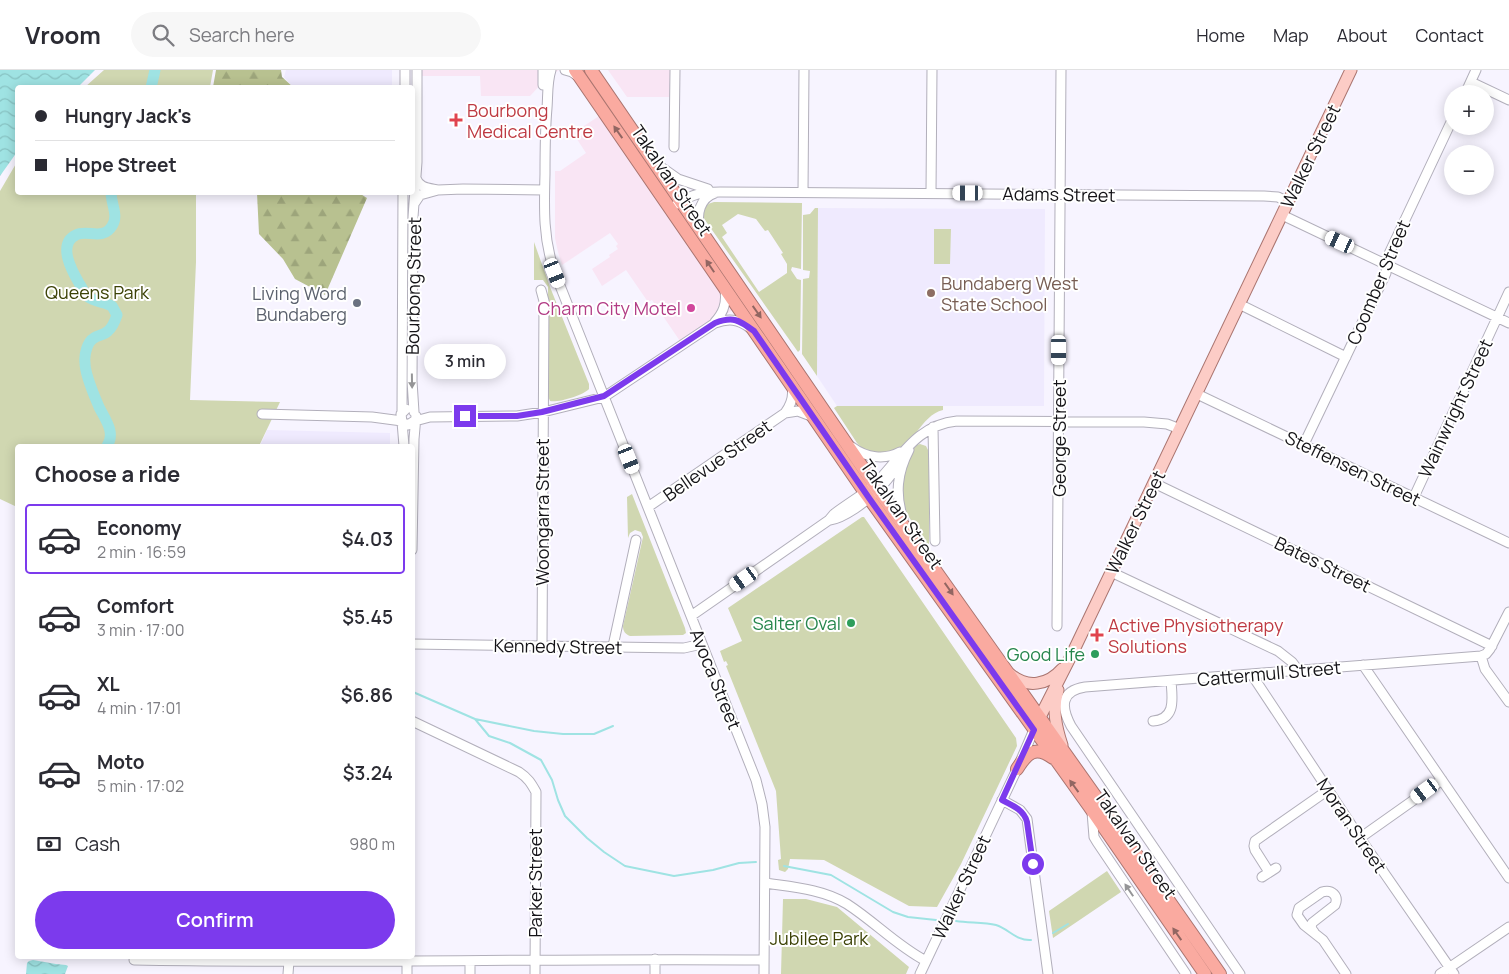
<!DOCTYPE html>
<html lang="en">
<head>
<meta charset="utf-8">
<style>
	body { margin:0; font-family:Manrope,sans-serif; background:#f7f7f7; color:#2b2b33; height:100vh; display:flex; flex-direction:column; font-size:19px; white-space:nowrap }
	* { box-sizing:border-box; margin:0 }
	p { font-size:16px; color:#7c7c81 }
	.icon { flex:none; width:28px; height:28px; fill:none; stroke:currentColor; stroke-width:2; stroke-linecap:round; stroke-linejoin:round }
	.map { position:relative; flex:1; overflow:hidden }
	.panel { position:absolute; left:15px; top:374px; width:400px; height:515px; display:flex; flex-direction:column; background:#fff; border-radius:5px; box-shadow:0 2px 12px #0003 }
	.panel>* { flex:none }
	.hud { position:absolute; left:15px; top:15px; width:400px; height:110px; border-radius:5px; box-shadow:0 2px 12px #0003; display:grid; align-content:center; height:110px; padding:0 20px; background:#fff }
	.fabs { position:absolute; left:1444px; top:15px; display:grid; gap:10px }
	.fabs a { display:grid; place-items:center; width:50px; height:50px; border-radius:50%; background:#fff; box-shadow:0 2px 12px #0003; font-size:25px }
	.end { position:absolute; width:22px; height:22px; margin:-11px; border:6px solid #7c3aed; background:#fff; box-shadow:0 0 0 2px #fff }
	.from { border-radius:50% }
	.bubble { position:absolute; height:35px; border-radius:18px; background:#fff; box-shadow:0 2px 12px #0003; font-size:16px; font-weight:600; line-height:35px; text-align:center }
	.car { position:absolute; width:15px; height:30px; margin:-15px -8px; border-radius:6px; box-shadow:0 0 4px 1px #0007; background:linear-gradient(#fff 24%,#345 0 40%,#fff 0 76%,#345 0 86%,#fff 0) }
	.hud b { display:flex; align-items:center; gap:18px; height:48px; font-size:19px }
	.hud b+b { border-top:1px solid #e1e1e2 }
	.hud i { width:12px; height:12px; background:#2b2b33 }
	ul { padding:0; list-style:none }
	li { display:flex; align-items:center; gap:15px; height:70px; margin:0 10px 8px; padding:0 10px; border:2px solid transparent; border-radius:5px }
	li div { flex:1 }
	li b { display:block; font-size:19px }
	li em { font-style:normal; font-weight:600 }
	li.on { border-color:#7c3aed }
	li>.icon { width:45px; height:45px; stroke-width:1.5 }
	h2 { padding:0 20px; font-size:22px; line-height:60px }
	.pay { display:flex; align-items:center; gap:12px; height:55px; padding:0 20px; font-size:19px }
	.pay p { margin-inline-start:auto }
	.primary-button { display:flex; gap:10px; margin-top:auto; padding:10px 20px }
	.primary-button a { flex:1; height:58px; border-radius:30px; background:#7c3aed; color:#fff; font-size:20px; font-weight:600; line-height:58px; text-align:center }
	header { display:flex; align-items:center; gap:30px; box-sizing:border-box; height:70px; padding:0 25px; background:#fff; border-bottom:1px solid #e1e1e2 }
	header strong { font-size:24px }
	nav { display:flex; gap:28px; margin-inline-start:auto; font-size:18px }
	.search { width:350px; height:45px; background:#f7f7f7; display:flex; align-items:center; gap:12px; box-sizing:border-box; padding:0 18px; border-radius:28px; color:#7c7c81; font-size:19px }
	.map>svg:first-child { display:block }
	.commercial { fill:#f9e5f4 }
	.built { fill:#efeafe }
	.green { fill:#d0d7b1; fill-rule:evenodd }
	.forest { fill:url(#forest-firs) }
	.water { fill:url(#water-waves) }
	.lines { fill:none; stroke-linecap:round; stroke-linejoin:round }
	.stream { stroke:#9fe3e3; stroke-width:2 }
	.river { stroke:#9fe3e3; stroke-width:11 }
	.minor-casing { stroke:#b2afbb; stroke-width:11 }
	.major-casing { stroke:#aa7570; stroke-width:13 }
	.highway-casing { stroke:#aa7570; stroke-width:14 }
	.minor { stroke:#fff; stroke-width:9 }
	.major { stroke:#fcccc6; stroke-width:11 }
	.highway { stroke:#faaaa0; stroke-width:12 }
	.oneway { fill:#926662 }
	.oneway2 { fill:#959597 }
	.route { stroke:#7c3aed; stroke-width:6 }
	.health-dot { fill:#e0444e; stroke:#fff; stroke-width:2 }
	.education-dot { fill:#8d6e63; stroke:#fff; stroke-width:2 }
	.worship-dot { fill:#6b7280; stroke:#fff; stroke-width:2 }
	.hotel-dot { fill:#d1479c; stroke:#fff; stroke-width:2 }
	.leisure-dot { fill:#2e9e5b; stroke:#fff; stroke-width:2 }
	.labels { text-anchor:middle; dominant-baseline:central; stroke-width:4; stroke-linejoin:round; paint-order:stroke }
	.health-label { font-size:18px; fill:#be3a42; stroke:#fff; text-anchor:start }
	.street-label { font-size:18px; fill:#141317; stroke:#fff }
	.education-label { font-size:18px; fill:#785e54; stroke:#fff; text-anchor:start }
	.park-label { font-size:18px; fill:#3c4206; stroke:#fff }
	.worship-label { font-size:18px; fill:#5b616d; stroke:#fff; text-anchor:end }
	.hotel-label { font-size:18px; fill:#b23c85; stroke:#fff; text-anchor:end }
	.leisure-label { font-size:18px; fill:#27864d; stroke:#fff; text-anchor:end }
</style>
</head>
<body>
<header>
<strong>Vroom</strong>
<div class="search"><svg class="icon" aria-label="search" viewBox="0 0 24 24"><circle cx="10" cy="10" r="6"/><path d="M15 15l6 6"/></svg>Search here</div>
<nav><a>Home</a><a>Map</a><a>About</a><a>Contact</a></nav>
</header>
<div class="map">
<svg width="1509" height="904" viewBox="0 0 1509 904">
	<defs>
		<pattern id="forest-firs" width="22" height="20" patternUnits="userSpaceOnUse" patternTransform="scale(1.25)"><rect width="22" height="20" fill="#b8c190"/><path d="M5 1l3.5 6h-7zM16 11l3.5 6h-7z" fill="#9da57b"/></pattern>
		<pattern id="water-waves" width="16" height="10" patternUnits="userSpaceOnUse" patternTransform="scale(1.25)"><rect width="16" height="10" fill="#9fe3e3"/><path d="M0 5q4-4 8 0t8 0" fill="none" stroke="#88c2c2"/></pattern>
	</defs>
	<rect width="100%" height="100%" fill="#f7f4ff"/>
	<path class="commercial" d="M418,0h141l-14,10 -15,16h-49l-1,-20h-62z
		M608,0h67v27h-48z
		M610,39l133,194 -61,41 -30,-44 -4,2 -22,-32 -24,16 -10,-17 18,-12 -1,-2 9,-6 -2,-3 2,-2 -8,-11 -48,32 -4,-13 -3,-14v-67h5l26,-18 -13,-20z"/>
	<path class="built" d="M286,0h106v17h-99l-9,-10z
		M818,138l227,1 -1,197h-207l-20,-30z
		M267,360l123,3v13h-130z"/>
	<path class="green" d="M104,0h109l-3,17h-125z
		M17,92l1,30 178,1v69l-6,138 90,2 -21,44h-241l-1,61 -17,-8v-308z
		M714,132l88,1 -1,66 -9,-2 -1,3 6,9 4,1 -1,70 -2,2 -93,-132c-5,-9 0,-16 9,-18zM738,144l18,5 9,12 3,-1 15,23 -2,1 6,10v9l-28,19 -37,-55 5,-4 -5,-8z
		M815,138h3l-1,168 -15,-22 1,-75 6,-1 1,-7 -7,-1v-55l7,-1z
		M934,159h17l-1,35h-16z
		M534,172l16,45 39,97v5c-5,6 -31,14 -39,12l-2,-5v-109l-5,-7h-9z
		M837,336h106v4c-23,5 -29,40 -58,44 -5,0 -7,1 -12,-1 -7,-3 -11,-4 -16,-10l-23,-35z
		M920,374l6,2 3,6v92l-3,-1 -19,-29 -4,-8 -2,-28 10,-26 6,-7z
		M632,424l53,134 1,5 -3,2 -53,1c-5,-2 -7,-5 -7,-10l20,-89 -2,-5 -6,-2 -5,3 -2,5 -1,-41z
		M862,447h2l152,221 1,8 -56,118 -24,43 -28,-1 -85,-46 -34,-1 -2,10 -3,3 -6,-2 -1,-10 3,-1 -5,-68 -50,-125 2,-1 -2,-4 -2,1 -4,-11 22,-10 -14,-33z
		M1107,801l14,21 -68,46 -4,-27z
		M783,829h23l31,8 72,60 -3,7h-125z"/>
	<path class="forest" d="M216,0h65l1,7 11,10h-80z
		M257,123h102l8,5 -42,97 -30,-16 -12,-20 -24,-25z"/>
	<path class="water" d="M0,0h95l-17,17 -60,1 -1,64 -17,24z
		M33,890l23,4 10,1 2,1 -3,8h-39l1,-11 2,-2z"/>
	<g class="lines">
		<path class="stream" d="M413,622l62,27 14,17 21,7 31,17 11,20 6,20 7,16 22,22 17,14 21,14 49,10 39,-6 26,-7 17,-1
			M475,649l59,12 29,3h31l19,-8
			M784,796l47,9 62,37 15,5 28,3
			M956,851c13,2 28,1 40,4 13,4 20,16 35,15
			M1053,863l15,-9"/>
		<path class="river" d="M151,18l4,-18
			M107,376c9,-13 -2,-27 -8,-39 -5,-12 -14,-32 -14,-44 -1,-8 2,-21 9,-25 4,-3 10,-3 14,-7 5,-4 7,-10 9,-16l-5,-9c-7,-4 -18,-4 -25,-10 -3,-3 -5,-9 -8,-13 -7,-12 -22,-39 -3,-48 11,-6 27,6 36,-9 7,-10 -1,-22 -1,-34"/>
		<defs>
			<path id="minor" d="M551,0c-4,12 -3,26 -4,38 -2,22 -2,44 -2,66 -1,34 -2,66 10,99l201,507 6,24 3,23 -1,147
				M565,0l7,2 7,5
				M1471,12l38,18
				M543,15v-15
				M405,18v-18
				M1465,24l11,-24
				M674,77l1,-77
				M661,97l17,12 30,10
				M438,120l25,-1 81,1
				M803,122l1,-122
				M931,122l1,-122
				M414,134l6,-9 18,-5c-9,-2 -19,-2 -22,-12
				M677,134c16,-10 24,-12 43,-12l544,4 14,1 10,5
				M1282,145l227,108
				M700,158c-4,-14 0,-30 15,-35
				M541,220l3,11 -2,345
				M1239,234l107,53
				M715,252c8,-9 12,-18 10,-31
				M1197,324l312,149
				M406,339l-5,5 1,8 6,3 6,-4
				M402,342l1,-220
				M414,342l-2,-31 1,-164 4,-55v-92
				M785,343l13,-2 13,5
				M262,344l110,3 30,4
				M415,351l15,-4 87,-1 26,-4 61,-15 111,-74c14,-5 23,-4 35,5
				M402,352l2,24
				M933,357l2,114
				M1304,374l82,-171 1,-15 65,-138
				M852,377c14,11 33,13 48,5
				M1154,413l338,163
				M1414,427l95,-205
				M648,437l137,-94c6,-8 9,-16 7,-26
				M903,449c-8,-25 -6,-46 6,-69
				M830,450c14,-2 37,-19 48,-30 7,-7 14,-16 20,-25
				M412,480l2,-111 2,-23
				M1111,502l167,79 14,11 6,8
				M691,546l138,-96 5,-6c13,-10 29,-19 41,-30 26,-26 41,-59 82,-63l187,1 23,2 13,5
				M1057,556l4,-556
				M412,574l272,4 18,-4
				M613,576l23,-106
				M1481,586l4,13 24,33
				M1363,595l146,213
				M1252,605l108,163 94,136
				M412,651l107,51c9,6 12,11 17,20l-1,182
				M1153,651c24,-2 19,-24 18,-40
				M1002,730l18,10 7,9 21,155
				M1092,742l2,25 3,5 89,132
				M1360,768l82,-58
				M1269,802l-14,-22 -1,-4 1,-5 73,-51
				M1262,807l14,-9
				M765,813c27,4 58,6 82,21 28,18 50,42 79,57
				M1314,862l-3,-4 1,-5 23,-18c4,-9 -3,-16 -13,-13l-23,16 -2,7 7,10 19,15 23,34
				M134,890c210,4 420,-2 630,0
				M288,904l1,-13
				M407,904v-17
				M470,904v-13
				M655,904v-15
				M920,904l97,-205 19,-44
				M1240,904l-169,-248c-10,-19 -11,-35 14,-39l396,-31 5,-2 4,-5 19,-37
				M1440,904l69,-47"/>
			<path id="major" d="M1010,604c17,15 38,11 52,-5
				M1058,620c-6,19 -2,37 4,55
				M1040,647l33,-65 278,-582"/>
			<path id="highway" d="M575,0l289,421 225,315 116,168
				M591,0l283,414 249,351 97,139
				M1017,699c10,-16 18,-24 36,-11"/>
		</defs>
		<use href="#minor" class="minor-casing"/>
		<use href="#major" class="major-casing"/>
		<use href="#highway" class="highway-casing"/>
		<use href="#minor" class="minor"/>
		<use href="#major" class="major"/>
		<use href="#highway" class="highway"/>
	</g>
	<defs><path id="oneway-solid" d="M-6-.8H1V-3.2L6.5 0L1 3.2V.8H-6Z" transform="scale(1.25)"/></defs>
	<g class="oneway">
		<use href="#oneway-solid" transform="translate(618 62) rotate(-125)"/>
		<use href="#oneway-solid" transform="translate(710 196) rotate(-124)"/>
		<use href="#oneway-solid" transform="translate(757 242) rotate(55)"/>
		<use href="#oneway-solid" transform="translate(949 519) rotate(55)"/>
		<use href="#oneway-solid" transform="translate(1074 716) rotate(-126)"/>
		<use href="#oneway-solid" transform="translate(1177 864) rotate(-125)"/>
	</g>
	<g class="oneway2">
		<use href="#oneway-solid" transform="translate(412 311) rotate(89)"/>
		<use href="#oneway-solid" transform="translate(1129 820) rotate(-124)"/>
	</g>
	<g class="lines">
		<path class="route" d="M465,346h52l25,-4 62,-16 111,-73c18,-7 24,-3 39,8l115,167 165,232 -32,70c10,5 22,10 25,22l6,42"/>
	</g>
	<g class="health-dot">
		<path d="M453.5 42.5h5v5h5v5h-5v5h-5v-5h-5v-5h5z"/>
		<path d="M1094.5 557.5h5v5h5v5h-5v5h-5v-5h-5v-5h5z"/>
	</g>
	<circle class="education-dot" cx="931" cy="223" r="5"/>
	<circle class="worship-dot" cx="357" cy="233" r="5"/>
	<circle class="hotel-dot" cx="691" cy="238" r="5"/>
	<g class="leisure-dot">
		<circle cx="851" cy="553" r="5"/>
		<circle cx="1095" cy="584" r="5"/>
	</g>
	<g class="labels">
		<g class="health-label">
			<text x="467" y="40">Bourbong<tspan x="467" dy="21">Medical Centre</tspan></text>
			<text x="1108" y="555">Active Physiotherapy<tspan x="1108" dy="21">Solutions</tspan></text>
		</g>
		<g class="street-label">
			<text transform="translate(1310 86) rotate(-64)">Walker Street</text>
			<text transform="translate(672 110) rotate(56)">Takalvan Street</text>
			<text transform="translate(1059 124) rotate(1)">Adams Street</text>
			<text transform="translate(1378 212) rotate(-67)">Coomber Street</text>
			<text transform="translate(413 216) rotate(-89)">Bourbong Street</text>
			<text transform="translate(1455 338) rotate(-65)">Wainwright Street</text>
			<text transform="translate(1059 368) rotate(-90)">George Street</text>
			<text transform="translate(717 390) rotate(-35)">Bellevue Street</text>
			<text transform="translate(1353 398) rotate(26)">Steffensen Street</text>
			<text transform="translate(542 442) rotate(-90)">Woongarra Street</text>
			<text transform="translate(902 444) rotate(55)">Takalvan Street</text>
			<text transform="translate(1135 452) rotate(-64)">Walker Street</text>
			<text transform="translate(1323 494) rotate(26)">Bates Street</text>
			<text transform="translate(558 576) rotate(1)">Kennedy Street</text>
			<text transform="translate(1269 603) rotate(-5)">Cattermull Street</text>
			<text transform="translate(716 609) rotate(68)">Avoca Street</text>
			<text transform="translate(1352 755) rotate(56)">Moran Street</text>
			<text transform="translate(1136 774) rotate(55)">Takalvan Street</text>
			<text transform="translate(535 813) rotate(-90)">Parker Street</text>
			<text transform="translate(961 817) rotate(-65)">Walker Street</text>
		</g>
		<g class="education-label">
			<text x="941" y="213">Bundaberg West<tspan x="941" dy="21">State School</tspan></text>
		</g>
		<g class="park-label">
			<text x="97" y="222">Queens Park</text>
			<text x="819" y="868">Jubilee Park</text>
		</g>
		<g class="worship-label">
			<text x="347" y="223">Living Word<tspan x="347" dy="21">Bundaberg</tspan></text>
		</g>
		<g class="hotel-label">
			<text x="681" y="238">Charm City Motel</text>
		</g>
		<g class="leisure-label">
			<text x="841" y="553">Salter Oval</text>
			<text x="1085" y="584">Good Life</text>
		</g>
	</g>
</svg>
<div class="fabs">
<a>+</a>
<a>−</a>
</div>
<i class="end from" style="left:1033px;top:794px"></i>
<i class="end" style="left:465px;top:346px"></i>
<div class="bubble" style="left:424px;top:274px;width:82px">3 min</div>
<i class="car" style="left:968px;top:123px;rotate:270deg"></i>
<i class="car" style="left:1340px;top:172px;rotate:295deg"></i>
<i class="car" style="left:555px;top:203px;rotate:158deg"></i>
<i class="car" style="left:1059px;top:280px;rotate:180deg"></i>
<i class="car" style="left:629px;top:389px;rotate:158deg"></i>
<i class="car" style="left:744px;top:509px;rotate:235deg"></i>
<i class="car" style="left:1425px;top:721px;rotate:234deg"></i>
<div class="hud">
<b><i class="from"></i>Hungry Jack's</b>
<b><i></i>Hope Street</b>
</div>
<section class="panel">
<h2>Choose a ride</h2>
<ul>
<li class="on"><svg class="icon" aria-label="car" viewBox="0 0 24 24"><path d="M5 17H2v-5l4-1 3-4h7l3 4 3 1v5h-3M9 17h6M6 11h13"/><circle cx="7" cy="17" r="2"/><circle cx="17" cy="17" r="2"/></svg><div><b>Economy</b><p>2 min · 16:59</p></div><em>$4.03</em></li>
<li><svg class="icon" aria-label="car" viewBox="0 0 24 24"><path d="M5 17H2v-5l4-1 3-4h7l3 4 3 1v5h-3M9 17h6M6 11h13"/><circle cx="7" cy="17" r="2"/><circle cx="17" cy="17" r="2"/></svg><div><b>Comfort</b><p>3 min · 17:00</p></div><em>$5.45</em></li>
<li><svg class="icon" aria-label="car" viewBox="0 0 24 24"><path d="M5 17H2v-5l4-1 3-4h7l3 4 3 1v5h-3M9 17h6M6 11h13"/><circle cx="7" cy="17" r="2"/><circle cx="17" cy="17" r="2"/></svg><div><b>XL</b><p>4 min · 17:01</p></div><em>$6.86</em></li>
<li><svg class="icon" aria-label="car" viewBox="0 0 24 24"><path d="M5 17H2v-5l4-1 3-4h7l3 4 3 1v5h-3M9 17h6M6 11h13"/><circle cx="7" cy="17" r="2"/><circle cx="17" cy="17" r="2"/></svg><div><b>Moto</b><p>5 min · 17:02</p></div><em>$3.24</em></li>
</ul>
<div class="pay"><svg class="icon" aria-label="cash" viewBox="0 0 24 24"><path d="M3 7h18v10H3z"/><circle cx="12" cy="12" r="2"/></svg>Cash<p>980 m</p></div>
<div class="primary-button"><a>Confirm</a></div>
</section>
</div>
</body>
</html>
